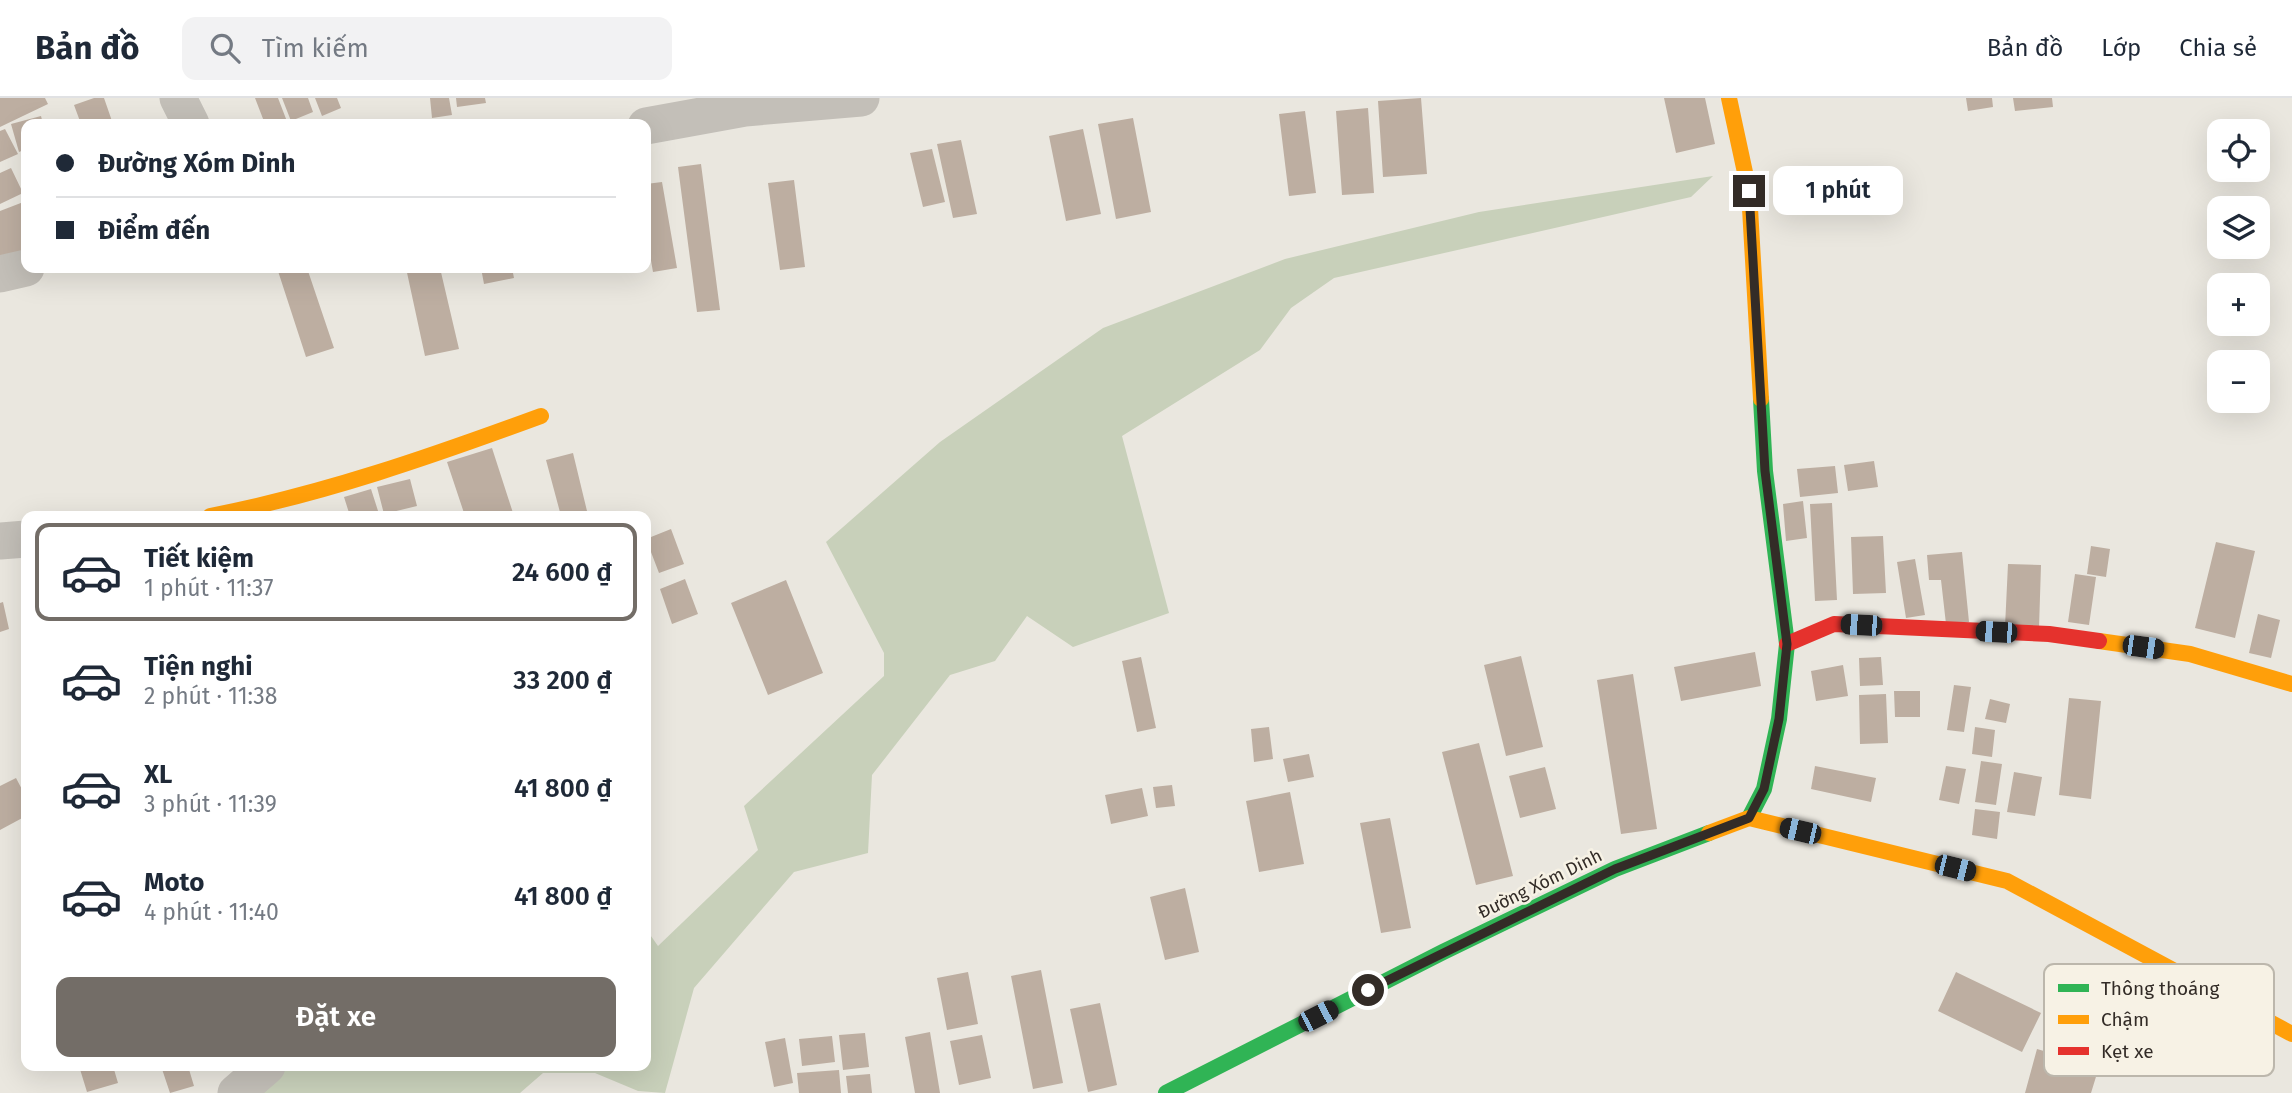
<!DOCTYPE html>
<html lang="vi">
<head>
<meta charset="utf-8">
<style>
	body { margin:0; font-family:"Fira Sans",sans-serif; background:#f2f2f3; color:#1f2937; height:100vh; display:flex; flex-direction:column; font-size:26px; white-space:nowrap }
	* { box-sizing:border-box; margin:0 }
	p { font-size:23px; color:#747a83 }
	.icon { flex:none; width:38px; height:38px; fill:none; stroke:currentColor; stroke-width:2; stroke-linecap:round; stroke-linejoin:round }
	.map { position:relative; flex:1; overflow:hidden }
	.drawer { position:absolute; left:21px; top:413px; width:630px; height:560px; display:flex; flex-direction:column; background:#fff; border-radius:14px; box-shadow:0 7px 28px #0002 }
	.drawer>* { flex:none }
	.banner { position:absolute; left:21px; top:21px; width:630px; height:154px; border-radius:14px; box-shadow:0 7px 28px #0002; display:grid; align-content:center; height:154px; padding:0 35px; background:#fff }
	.buttons { position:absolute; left:2207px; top:21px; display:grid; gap:14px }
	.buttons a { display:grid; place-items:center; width:63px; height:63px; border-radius:14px; background:#fff; box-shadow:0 7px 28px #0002; font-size:35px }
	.end { position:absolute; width:32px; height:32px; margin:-16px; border:9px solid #332c27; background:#fff; box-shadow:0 0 0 4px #fff }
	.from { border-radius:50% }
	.bubble { position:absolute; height:49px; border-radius:14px; background:#fff; box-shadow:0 7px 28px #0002; font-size:23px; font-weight:600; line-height:49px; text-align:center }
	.car { position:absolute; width:21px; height:42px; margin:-21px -10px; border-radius:9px; box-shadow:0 0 5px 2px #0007; background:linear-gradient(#222 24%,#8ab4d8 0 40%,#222 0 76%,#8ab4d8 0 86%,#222 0) }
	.banner b { display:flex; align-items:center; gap:24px; height:66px; font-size:26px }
	.banner b+b { border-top:2px solid #e0e1e3 }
	.banner i { width:18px; height:18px; background:#1f2937 }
	ul { padding:12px 0 0; list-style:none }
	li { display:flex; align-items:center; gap:21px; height:98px; margin:0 14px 10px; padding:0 21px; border:4px solid transparent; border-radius:14px }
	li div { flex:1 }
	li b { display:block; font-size:26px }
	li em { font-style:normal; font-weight:600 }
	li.current { border-color:#736d67 }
	li>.icon { width:63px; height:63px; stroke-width:1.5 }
	.button { display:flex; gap:14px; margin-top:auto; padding:14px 35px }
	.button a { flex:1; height:80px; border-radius:14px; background:#736d67; color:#fff; font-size:28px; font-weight:600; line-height:80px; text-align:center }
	header { display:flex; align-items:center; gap:42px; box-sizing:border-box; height:98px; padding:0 35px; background:#fff; border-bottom:2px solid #e0e1e3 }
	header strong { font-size:33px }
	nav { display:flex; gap:38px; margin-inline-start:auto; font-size:24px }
	.search { width:490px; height:63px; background:#f2f2f3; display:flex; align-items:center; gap:18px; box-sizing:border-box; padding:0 24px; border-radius:14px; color:#747a83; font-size:26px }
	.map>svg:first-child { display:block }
	.green { fill:#c8d0ba }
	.building { fill:#bdaea1 }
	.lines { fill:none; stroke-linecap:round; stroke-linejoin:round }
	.street { stroke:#c3bfb8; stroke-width:37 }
	.fast { stroke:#30b455; stroke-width:16 }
	.slow { stroke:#ff9f0a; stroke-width:16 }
	.jam { stroke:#e5322d; stroke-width:16 }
	.route { stroke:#332c27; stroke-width:9 }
	.labels { text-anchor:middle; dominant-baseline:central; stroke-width:5; stroke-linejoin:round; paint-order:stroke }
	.street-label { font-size:18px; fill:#332c27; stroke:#f7f2e5 }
	.key { fill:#f7f2e5; stroke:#bcb7ac; stroke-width:2 }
	.key-label { font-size:19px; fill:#332c27 }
</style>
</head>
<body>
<header>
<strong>Bản đồ</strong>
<div class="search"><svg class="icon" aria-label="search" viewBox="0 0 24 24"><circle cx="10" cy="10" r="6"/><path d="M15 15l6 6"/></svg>Tìm kiếm</div>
<nav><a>Bản đồ</a><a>Lớp</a><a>Chia sẻ</a></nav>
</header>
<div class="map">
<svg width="2292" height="995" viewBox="0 0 2292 995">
	<rect width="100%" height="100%" fill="#eae7df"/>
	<path class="green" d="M1713,78l-22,21 -357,81 -43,30 -31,42 -138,86 47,177 -96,34 -46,-31 -32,45 -45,14 -78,100 -4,78 -74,19 -100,116 -29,105 -27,-2 -43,-18h-52l-23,20h-268l15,-27h379v-137l12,17 100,-96 -14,-44 140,-130v-23l-58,-111 114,-100 163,-114 182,-69 194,-47z"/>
	<path class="building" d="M0,0h45l3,6 -48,23z
		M94,0h10l9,26h-32l-7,-19z
		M255,0h23l10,26h-23z
		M282,0h26l5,14 -22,9z
		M315,0h22l4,10 -19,8z
		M430,0h19l3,17 -20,3z
		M456,0h29l1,5 -29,4z
		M1421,0l6,76 -44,3 -5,-76z
		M1664,0h41l10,46 -39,9z
		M1966,0h26l1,9 -25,4z
		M2013,0h39l1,9 -38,4z
		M1368,10l6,85 -32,2 -6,-84z
		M1305,13l11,82 -27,3 -10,-82z
		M41,18l2,8h-17v25l-7,3 -8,-28z
		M1133,20l18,94 -35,7 -18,-95z
		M5,31l13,25 -18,8v-31z
		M1083,31l18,85 -35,7 -17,-85z
		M961,42l16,74 -24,4 -16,-74z
		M932,51l13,53 -22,5 -13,-54z
		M701,66l19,146 -23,2 -19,-145z
		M11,70l12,25 -23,11v-31z
		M794,82l11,87 -25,3 -12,-87z
		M662,84l15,86 -24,4 -7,-40v-48z
		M26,103v48l-26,10v-48z
		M277,170h30l27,80 -28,9z
		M406,170h34l19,81 -34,7z
		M481,170h31l2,10 -30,6z
		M492,350l22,68h-49l-18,-54z
		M573,355l14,58 -26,5 -15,-56z
		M1874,363l4,26 -30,4 -4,-26z
		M1835,368l3,27 -38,4 -3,-28z
		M410,381l7,27 -33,8 -7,-27z
		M371,391l8,25 -29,2 -6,-19z
		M1803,403l4,37 -21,3 -3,-37z
		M1832,405l5,97 -22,1 -5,-97z
		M671,431l13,35 -25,9 -13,-34z
		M1883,438l3,57 -33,1 -2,-57z
		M2216,444l39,9 -20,87 -40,-10z
		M2091,448l19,3 -4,28 -19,-3z
		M1962,454l7,70 -23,2 -5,-44h-12l-2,-25z
		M1915,461l10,56 -19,3 -9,-56z
		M2008,466l33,1 -2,63 -34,-1z
		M2075,476l21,3 -7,48 -21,-3z
		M685,481l13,35 -26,10 -12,-35z
		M786,482l37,93 -55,22 -37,-92z
		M3,504l6,27 -9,3v-29z
		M2258,516l22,6 -9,38 -22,-5z
		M1755,554l6,34 -80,15 -7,-34z
		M1521,558l22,91 -37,9 -22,-91z
		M1141,559l15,71 -19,4 -15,-71z
		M1881,559l2,28 -23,1 -1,-28z
		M1843,567l5,31 -32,5 -5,-30z
		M1633,576l24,155 -36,5 -24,-154z
		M1954,587l17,2 -7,45 -17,-2z
		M1894,593h26v26h-25z
		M1886,596l2,49 -28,1 -1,-49z
		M2069,600l32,3 -10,98 -32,-4z
		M1990,601l20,5 -4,19 -21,-4z
		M1269,629l4,32 -19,3 -3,-33z
		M1975,629l20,3 -3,27 -20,-3z
		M1479,645l34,133 -37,9 -34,-133z
		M1309,656l5,23 -26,5 -5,-23z
		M1981,663l21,3 -6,41 -21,-3z
		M1815,668l61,12 -5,24 -60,-13z
		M1946,668l20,3 -7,35 -20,-4z
		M1545,669l11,42 -36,9 -11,-42z
		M2014,674l28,5 -7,39 -28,-4z
		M16,680l10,19v19l-26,14v-44z
		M1172,687l3,21 -19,2 -3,-21z
		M1142,690l6,28 -37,8 -6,-29z
		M1290,694l14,72 -45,8 -13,-71z
		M1975,711l25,3 -3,27 -25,-4z
		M1390,720l21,110 -30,5 -21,-110z
		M1185,790l14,64 -34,8 -15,-63z
		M1041,872l22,113 -30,6 -22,-113z
		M968,874l10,52 -31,6 -10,-52z
		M1956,874l85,41 -19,39 -84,-41z
		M1100,905l17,82 -29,7 -18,-83z
		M930,934l10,61h-25l-10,-56z
		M865,935l4,34 -26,3 -4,-35z
		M982,937l9,43 -32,7 -9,-44z
		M832,938l3,26 -33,4 -3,-27z
		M785,940l8,45 -19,4 -9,-45z
		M2037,951l62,18 -8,26h-66z
		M79,968h34l5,17 -31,9z
		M161,968h27l6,20 -24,7z
		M839,972l2,23h-42l-2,-20z
		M870,976l2,19h-24l-2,-17z"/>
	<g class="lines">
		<path class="street" d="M178,0l13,26
			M646,28l99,-18 116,-10
			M0,176l26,-6
			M0,443l26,-2
			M236,995l31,-27"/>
		<path class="fast" d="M1749,720l15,-29 15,-70 8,-75 -22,-173 -4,-72
			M1166,995l277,-141 172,-83 94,-36"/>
		<path class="slow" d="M1729,0l20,93 12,208
			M210,418c114,-22 222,-60 331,-100
			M2099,543l91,13 102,30
			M1709,735l40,-15 258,63 285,153"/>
		<path class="jam" d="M1787,546l47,-20 215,10 50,7"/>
	</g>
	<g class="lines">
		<path class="route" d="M1368,892l247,-121 134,-51 15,-29 15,-70 8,-75 -22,-173 -16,-280"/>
	</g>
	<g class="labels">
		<g class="street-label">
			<text transform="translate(1540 786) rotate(-26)">Đường Xóm Dinh</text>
		</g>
	</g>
	<rect x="2044" y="866" width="230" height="112" rx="10" class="key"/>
	<rect x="2058" y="886" width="31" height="8" fill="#30b455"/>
	<rect x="2058" y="917" width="31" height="9" fill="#ff9f0a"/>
	<rect x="2058" y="949" width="31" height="8" fill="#e5322d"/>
	<g class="key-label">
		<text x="2101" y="897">Thông thoáng</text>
		<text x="2101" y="928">Chậm</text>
		<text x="2101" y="960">Kẹt xe</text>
	</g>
</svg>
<div class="buttons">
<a><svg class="icon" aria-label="locate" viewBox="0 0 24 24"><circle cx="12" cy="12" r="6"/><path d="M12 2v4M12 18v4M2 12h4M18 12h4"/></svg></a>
<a><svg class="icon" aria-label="layers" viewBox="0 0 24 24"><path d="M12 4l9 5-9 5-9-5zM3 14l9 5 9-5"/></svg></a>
<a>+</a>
<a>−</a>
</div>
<i class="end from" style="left:1368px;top:892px"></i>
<i class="end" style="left:1749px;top:93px"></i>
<div class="bubble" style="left:1773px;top:68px;width:130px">1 phút</div>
<i class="car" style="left:1861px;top:527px;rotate:273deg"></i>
<i class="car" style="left:1996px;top:534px;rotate:273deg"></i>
<i class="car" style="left:2143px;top:549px;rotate:98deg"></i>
<i class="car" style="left:1800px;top:733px;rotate:283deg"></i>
<i class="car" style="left:1955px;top:770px;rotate:104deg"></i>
<i class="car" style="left:1318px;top:918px;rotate:63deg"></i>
<div class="banner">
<b><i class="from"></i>Đường Xóm Dinh</b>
<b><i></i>Điểm đến</b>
</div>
<section class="drawer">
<ul>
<li class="current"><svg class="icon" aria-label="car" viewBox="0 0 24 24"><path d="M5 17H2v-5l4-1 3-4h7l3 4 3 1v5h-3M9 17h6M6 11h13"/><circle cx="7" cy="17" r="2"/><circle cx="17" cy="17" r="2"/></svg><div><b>Tiết kiệm</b><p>1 phút · 11:37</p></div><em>24 600 ₫</em></li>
<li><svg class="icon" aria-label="car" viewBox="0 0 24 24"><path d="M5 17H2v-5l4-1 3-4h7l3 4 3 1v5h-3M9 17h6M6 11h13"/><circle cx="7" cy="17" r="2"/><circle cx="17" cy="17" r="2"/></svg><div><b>Tiện nghi</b><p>2 phút · 11:38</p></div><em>33 200 ₫</em></li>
<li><svg class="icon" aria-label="car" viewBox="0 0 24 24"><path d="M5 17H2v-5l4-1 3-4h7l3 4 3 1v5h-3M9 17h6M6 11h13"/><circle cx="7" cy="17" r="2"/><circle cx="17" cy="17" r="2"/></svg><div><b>XL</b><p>3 phút · 11:39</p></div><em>41 800 ₫</em></li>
<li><svg class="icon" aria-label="car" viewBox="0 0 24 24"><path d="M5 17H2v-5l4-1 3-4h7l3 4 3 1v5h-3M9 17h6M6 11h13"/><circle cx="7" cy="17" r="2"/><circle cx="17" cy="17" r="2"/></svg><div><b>Moto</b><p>4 phút · 11:40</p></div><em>41 800 ₫</em></li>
</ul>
<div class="button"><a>Đặt xe</a></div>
</section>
</div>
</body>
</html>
